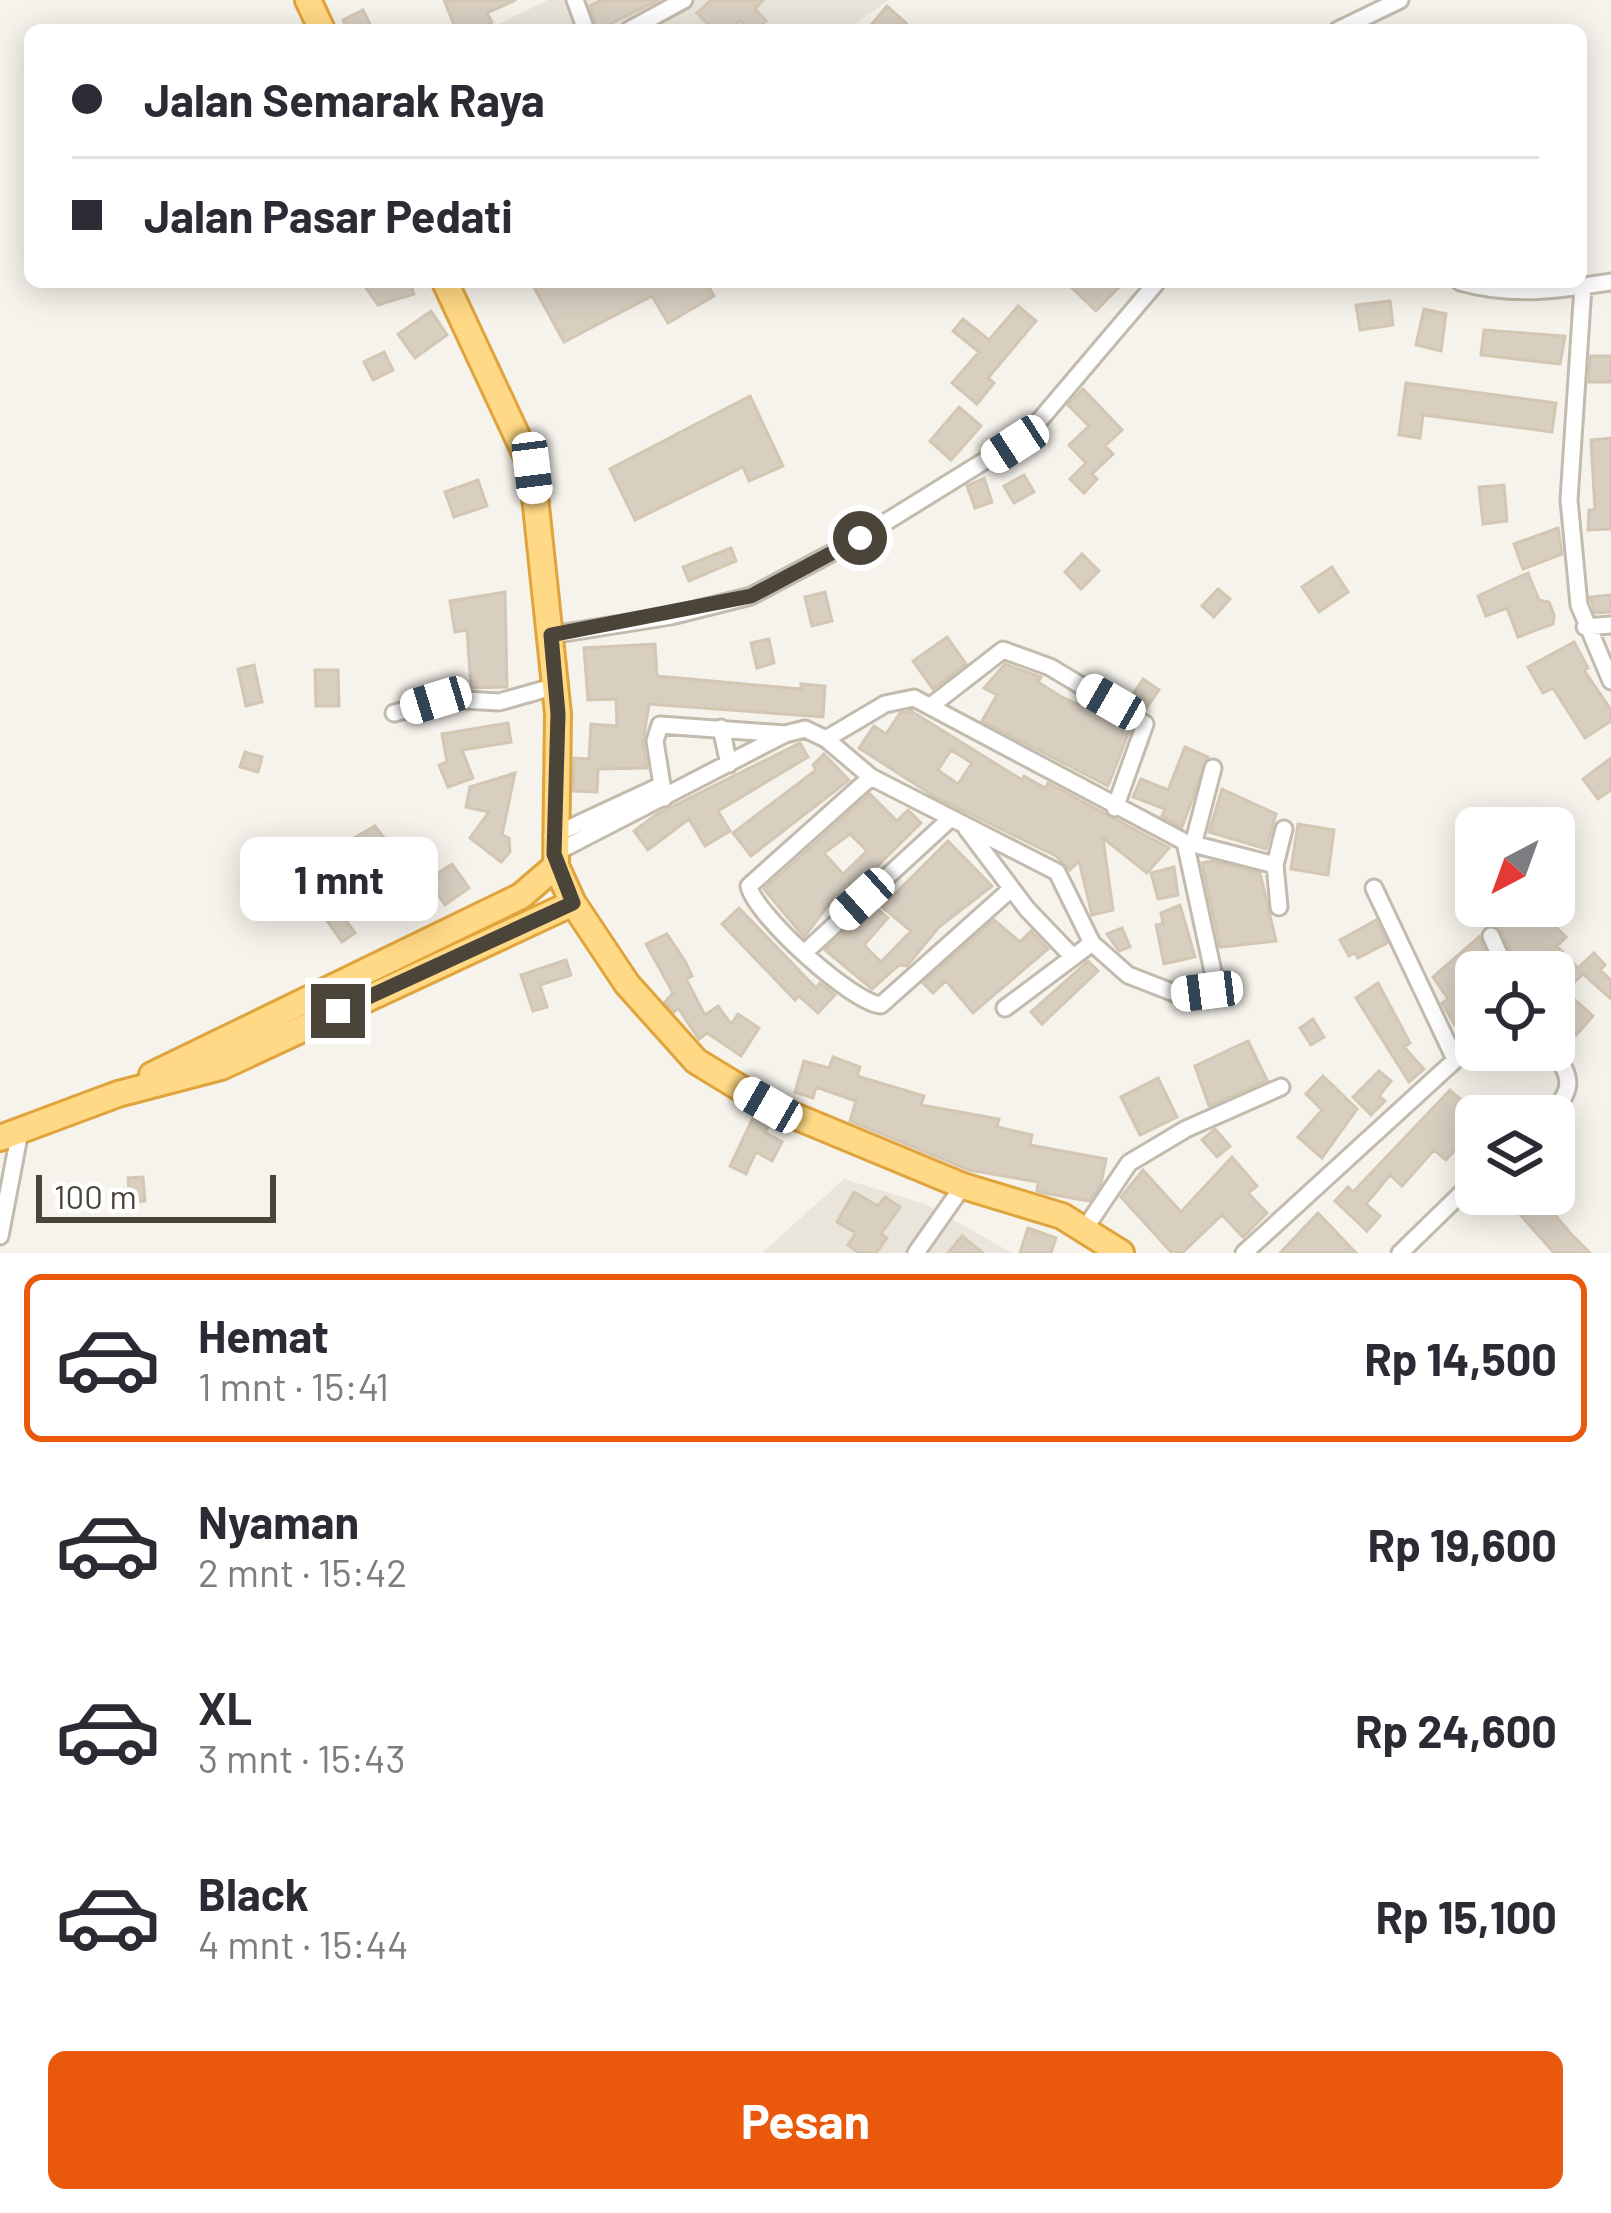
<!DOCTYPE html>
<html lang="id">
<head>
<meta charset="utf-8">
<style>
	body { margin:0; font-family:Barlow,sans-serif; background:#f2f2f3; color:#2b2b33; height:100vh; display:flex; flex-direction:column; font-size:45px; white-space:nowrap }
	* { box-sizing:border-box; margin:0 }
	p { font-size:39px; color:#7c7c81 }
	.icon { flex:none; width:66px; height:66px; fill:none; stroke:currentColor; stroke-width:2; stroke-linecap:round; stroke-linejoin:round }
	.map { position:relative; height:1253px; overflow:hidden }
	.drawer { display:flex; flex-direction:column; background:#fff; flex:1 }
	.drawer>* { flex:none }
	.banner { position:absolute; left:24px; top:24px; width:1563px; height:264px; border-radius:18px; box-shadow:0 6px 30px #0003; display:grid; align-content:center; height:264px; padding:0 48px; background:#fff }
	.needle { width:78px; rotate:221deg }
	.fabs { position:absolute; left:1455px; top:807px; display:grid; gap:24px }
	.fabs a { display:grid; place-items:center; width:120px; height:120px; border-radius:18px; background:#fff; box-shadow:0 6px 30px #0003; font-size:60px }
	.scale { position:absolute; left:36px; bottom:30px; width:240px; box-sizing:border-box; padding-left:12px; border:6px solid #4b4439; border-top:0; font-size:33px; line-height:42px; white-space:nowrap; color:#4b4439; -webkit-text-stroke:9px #fff; paint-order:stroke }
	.end { position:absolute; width:54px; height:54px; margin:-27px; border:15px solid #4b4439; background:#fff; box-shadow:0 0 0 6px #fff }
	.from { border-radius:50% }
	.bubble { position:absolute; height:84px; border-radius:18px; background:#fff; box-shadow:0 6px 30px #0003; font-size:39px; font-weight:700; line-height:84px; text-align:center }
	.car { position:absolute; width:36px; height:72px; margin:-36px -18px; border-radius:15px; box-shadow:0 0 9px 3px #0007; background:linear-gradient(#fff 24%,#345 0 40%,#fff 0 76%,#345 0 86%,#fff 0) }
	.banner b { display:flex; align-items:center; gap:42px; height:114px; font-size:45px }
	.banner b+b { border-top:3px solid #e1e1e2 }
	.banner i { width:30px; height:30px; background:#2b2b33 }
	ul { padding:21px 0 0; list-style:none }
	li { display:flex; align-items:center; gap:36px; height:168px; margin:0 24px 18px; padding:0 24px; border:6px solid transparent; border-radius:18px }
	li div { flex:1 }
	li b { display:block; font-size:45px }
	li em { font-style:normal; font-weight:700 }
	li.selected { border-color:#ea580c }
	li>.icon { width:108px; height:108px; stroke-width:1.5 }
	.cta { display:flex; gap:24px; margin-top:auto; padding:24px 48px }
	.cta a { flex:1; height:138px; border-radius:18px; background:#ea580c; color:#fff; font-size:48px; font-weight:700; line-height:138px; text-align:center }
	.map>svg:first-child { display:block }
	.residential { fill:#eae5da }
	.building { fill:#d8cfc1; stroke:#d3c7b4; stroke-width:3; fill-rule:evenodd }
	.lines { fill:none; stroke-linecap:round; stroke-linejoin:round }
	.minor-casing { stroke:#c2bbae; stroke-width:21 }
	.trunk-casing { stroke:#e0a43c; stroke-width:30 }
	.minor { stroke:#fff; stroke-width:15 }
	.trunk { stroke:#ffd985; stroke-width:24 }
	.route { stroke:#4b4439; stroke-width:15 }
</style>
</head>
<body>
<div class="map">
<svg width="1611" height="1253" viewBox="0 0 1611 1253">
	<rect width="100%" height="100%" fill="#f6f3ec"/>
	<path class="residential" d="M548,0h341l-43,30h-360z
		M844,1179l81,25 87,49h-250z"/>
	<path class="building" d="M444,0h72l-29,13 5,9 -16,8h-20z
		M602,0h57l-61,30 -8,-24z
		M711,0h52l-8,9 11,12 -10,9 -17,-9 -9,9h-16l-17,-17z
		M887,6l19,17 -7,7h-32z
		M363,10l10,20h-26l-4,-10z
		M362,282h48l4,12 -36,11z
		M531,282h175l8,14 -46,27 -16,-27 -88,46z
		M1066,282h58l-28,29z
		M1390,301l3,24 -33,5 -4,-25z
		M1018,306l18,15 -48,57 6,5 -17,21 -25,-21 27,-31 -26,-21 10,-12 26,21z
		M1424,309l22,5 -5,37 -25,-6z
		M431,311l16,24 -32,23 -17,-24z
		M1484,330l81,6 -5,28 -79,-9z
		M384,352l9,18 -20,10 -9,-18z
		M1590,356h21v26h-22z
		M1406,383l150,20 -4,29 -129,-17 -3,23 -21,-3z
		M1083,389l39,41 -17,16 8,8 -21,20 5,5 -13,14 -14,-14 16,-16 -17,-18 20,-19 -21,-21z
		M750,396l33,70 -34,15 -6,-14 -108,53 -25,-51z
		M959,407l22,19 -30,34 -21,-19z
		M1611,438v91l-23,1 1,-20h6l-4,-70z
		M1024,475l10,17 -20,11 -10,-17z
		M984,478l8,24 -17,6 -8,-22z
		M478,480l9,26 -33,11 -9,-25z
		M1504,485l3,36 -24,3 -4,-37z
		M1558,528l4,26 -39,15 -9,-25z
		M731,548l5,13 -47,20 -6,-14z
		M1082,554l17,17 -18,18 -16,-17z
		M1332,567l16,25 -29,20 -17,-25z
		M1528,573l11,27 10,2 5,13 -1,9 -35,13 -11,-29 -21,8 -8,-20z
		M1218,589l12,10 -16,18 -12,-11z
		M505,592l2,95 -36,1 -4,-58 -12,2 -5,-31z
		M825,592l7,29 -20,5 -7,-29z
		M1611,595v17l-16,1 -5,-16z
		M947,637l19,27 -33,25 -20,-28z
		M769,639l5,24 -17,5 -6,-25z
		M1574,642l14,26 -4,2 27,40v11l-26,17 -32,-50 -10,5 -15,-26z
		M655,644l2,32 144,13v-5l24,2 -2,31 -174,-13 -6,38 4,26 -49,1 -1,23 -24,-1 1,-33 15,1 2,-35 26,2 -1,-27 -28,1 -4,-52z
		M1005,664l36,13 -3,5 22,14 70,33 -22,57 -126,-65 15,-26 -13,-7z
		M254,665l8,37 -16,4 -8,-37z
		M315,670h23l1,36h-23z
		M1143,679l16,11 -14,20 -16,-10z
		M911,711l111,69 2,-4 21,12 3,-5 121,65 -22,25 -44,-35 10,72 -21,5 -13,-54 -9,9 -14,-14 -124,-61 -73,-47 15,-22 12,8 14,-21zM951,750l21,13 -14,21 -20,-14z
		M508,723l3,19 -49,8 11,28 -25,9 -9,-22 8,-3 -5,-28z
		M800,743l8,14 -90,54 12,20 -25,15 -16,-27 -41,31 -14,-19 23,-17z
		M1185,747l23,10 -26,70 -20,-11 3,-7 -32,-12 8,-18 27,11z
		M245,752l17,5 -4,15 -18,-5z
		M824,754l25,26 -98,76 -18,-23 83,-63 -3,-5z
		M1611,758v32l-13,9 -15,-20z
		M515,773l-13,62 7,3 1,14 -9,10 -31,-24 19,-26 -23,-5 4,-20z
		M1222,789l54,25 -10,35 -57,-17z
		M870,794l27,27 11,-11 13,13 -79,78 -6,-6 -32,42 -40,-48zM850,834l17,17 -24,23 -19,-21z
		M1298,824l36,6 -6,45 -37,-6z
		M375,826l49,65 -19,14 -25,-32 -45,32 20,28 -13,9 -36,-51 17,-12 -12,-16z
		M948,841l44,45 -53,41 -32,39 -8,-1 -27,24 -47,-39 30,-27 5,4 16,-19 12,10 -24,27 17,17 30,-31 -29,-24z
		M1212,861l48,12 16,68 -56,6 -18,-84z
		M452,864l17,24 -24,17 -17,-25z
		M1174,867l4,28 -20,4 -7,-26z
		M1180,905l15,52 -31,7 -8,-39 7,-1 -2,-11z
		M1508,906h25l12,10 21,21 -9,9 21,22 16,-15 11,12 -5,5 11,10v19l-28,-25 -23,22 -6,-7v-17h-35l-17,-41 -10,-7z
		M739,908l77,80 4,-5 15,12 -17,18 -19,-17 -4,4 -73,-76z
		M994,920l26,22 11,-11 17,18 -75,64 -27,-32 -13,12 -10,-10z
		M1376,920l11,23 -29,15 -3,-5 -6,3 -9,-16z
		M1122,928l8,19 -11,4 -12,-17z
		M667,934l18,27 7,15 -6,3 19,36 13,-9 13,18 7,-10 21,14 -18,28 -34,-23 -8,6 -21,-31 -4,4 -9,-10 8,-9 -27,-49z
		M1479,937l15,35h-18v38l-21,15 -13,-22 6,-4 -15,-22z
		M566,960l5,15 -31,10 7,22 -14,4 -12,-36z
		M1088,961l10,10 -56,53 -11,-12z
		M1378,983l32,60 -6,4 20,22 -15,13 -53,-84z
		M1569,995l24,21 -17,19 -22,-20z
		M1313,1019l11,18 -13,8 -11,-17z
		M1248,1041l19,39 -58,26 -14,-40z
		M833,1057l27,10 -3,9 67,20 -3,9 78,14 -2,8 35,8 -2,10 76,14 -5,25 -12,17 -45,-8 -7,-2 1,-9 -69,-12 -119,-49 6,-20 -40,-14 -3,11 -18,-6 9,-31 25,7z
		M1379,1071l12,10 -12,15 6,5 -14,14 -18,-18z
		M1323,1076l34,33 -35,49 -24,-21 24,-27 -16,-16z
		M1158,1078l19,39 -37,18 -19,-38z
		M1450,1090l26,23v14l-30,33 -12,-10 -32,36 -12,-11 -24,29 14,12 -13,15 -32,-30 13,-14 5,5z
		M1498,1098l17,18h-36z
		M754,1116l16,8 -5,8 17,10 -10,19 -16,-9 -10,22 -16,-8z
		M1215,1129l15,17 -13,11 -15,-17z
		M1232,1157l25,29 -9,7 19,20 -24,24 -21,-22 -40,38h-10l-51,-56 22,-27 38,42z
		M143,1177l2,24 -15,1 -2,-24z
		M854,1192l24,14 7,-9 15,10 -19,27 6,4 -11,15h-17l-11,-8 8,-12 -19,-11z
		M1537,1194l35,41 18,18h-36l-37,-42z
		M1318,1213l38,40h-76z
		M1028,1228l28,10 -5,15h-31z
		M962,1236l21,17h-35z"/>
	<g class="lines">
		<defs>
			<path id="minor" d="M575,0l11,30
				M629,30l55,-30
				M1338,30l62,-30
				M1460,282c52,15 98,8 151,0
				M1583,286l-14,214 10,105 32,76
				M1585,627l26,-2
				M551,635l120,-19 80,-20 109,-58 168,-104 129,-152
				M932,705l71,-55 47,17 95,57 -30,84
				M394,713l54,-14 51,3 57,-16
				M721,728l8,36
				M826,739l59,-35 29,-6 271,144
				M871,777l-122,109c5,28 103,117 132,119l130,-116
				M664,798l-9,-57 5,-16 125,9
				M966,828l61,81 44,46
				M552,836l110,-51
				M1193,845l20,-77
				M553,854l232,-120 20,-5 21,10 45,38 186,95 35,71 36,32 49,19 30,-3 8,-10 -30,-139 90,23
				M1374,888l81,171
				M1279,907l-4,-42 9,-36
				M1491,936l16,36
				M804,953l146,-134
				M1005,1008l87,-65
				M1547,1116c27,-23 27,-40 4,-66
				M1086,1227l43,-64 57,-34 95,-42
				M0,1236l20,-105
				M916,1253l47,-67
				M1244,1253l232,-212
				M1400,1253l76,-74"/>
			<path id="trunk" d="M308,0l14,30
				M445,282l87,186 26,246 -2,152 17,37 54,81 69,77 72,44 195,81 99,30 59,37
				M152,1075l369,-179 35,-30
				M0,1138l118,-44 103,-27 352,-164"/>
		</defs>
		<use href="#minor" class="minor-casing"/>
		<use href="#trunk" class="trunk-casing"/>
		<use href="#minor" class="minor"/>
		<use href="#trunk" class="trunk"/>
	</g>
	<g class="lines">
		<path class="route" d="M338,1011l235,-108 -19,-49 4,-140 -7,-79 200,-39 109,-58"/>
	</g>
</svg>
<div class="fabs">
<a><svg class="needle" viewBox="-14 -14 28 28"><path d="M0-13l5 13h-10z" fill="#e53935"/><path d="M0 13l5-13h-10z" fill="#7c7c81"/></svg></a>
<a><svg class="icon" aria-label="locate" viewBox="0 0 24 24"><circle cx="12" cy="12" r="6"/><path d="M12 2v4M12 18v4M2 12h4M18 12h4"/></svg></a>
<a><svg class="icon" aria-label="layers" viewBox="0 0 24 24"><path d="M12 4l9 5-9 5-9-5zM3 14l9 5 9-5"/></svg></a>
</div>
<div class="scale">100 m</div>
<i class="end from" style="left:860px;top:538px"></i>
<i class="end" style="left:338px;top:1011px"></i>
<div class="bubble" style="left:240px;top:837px;width:198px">1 mnt</div>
<i class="car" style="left:1015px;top:444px;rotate:237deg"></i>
<i class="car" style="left:532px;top:468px;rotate:173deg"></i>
<i class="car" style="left:436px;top:700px;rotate:253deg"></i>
<i class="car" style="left:1111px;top:702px;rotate:300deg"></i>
<i class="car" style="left:862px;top:899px;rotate:228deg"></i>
<i class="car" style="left:1207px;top:991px;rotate:263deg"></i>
<i class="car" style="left:768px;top:1105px;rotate:300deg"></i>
<div class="banner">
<b><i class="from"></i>Jalan Semarak Raya</b>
<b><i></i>Jalan Pasar Pedati</b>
</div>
</div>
<section class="drawer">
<ul>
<li class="selected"><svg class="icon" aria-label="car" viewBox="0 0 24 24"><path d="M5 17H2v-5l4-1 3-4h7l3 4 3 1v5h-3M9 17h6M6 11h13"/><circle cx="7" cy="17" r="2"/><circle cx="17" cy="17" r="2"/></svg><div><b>Hemat</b><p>1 mnt · 15:41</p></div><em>Rp 14,500</em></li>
<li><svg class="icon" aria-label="car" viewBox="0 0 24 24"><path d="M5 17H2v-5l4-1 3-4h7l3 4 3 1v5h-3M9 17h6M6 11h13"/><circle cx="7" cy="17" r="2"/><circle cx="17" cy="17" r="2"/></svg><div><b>Nyaman</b><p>2 mnt · 15:42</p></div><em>Rp 19,600</em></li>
<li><svg class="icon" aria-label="car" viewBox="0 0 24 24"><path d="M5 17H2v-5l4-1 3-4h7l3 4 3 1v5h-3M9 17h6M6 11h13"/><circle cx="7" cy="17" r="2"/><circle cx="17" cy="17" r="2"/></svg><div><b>XL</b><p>3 mnt · 15:43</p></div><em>Rp 24,600</em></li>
<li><svg class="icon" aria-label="car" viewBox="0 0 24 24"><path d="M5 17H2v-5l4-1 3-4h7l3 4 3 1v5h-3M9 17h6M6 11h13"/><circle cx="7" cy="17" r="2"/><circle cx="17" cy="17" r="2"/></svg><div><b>Black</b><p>4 mnt · 15:44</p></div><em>Rp 15,100</em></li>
</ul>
<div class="cta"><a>Pesan</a></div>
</section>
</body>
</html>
